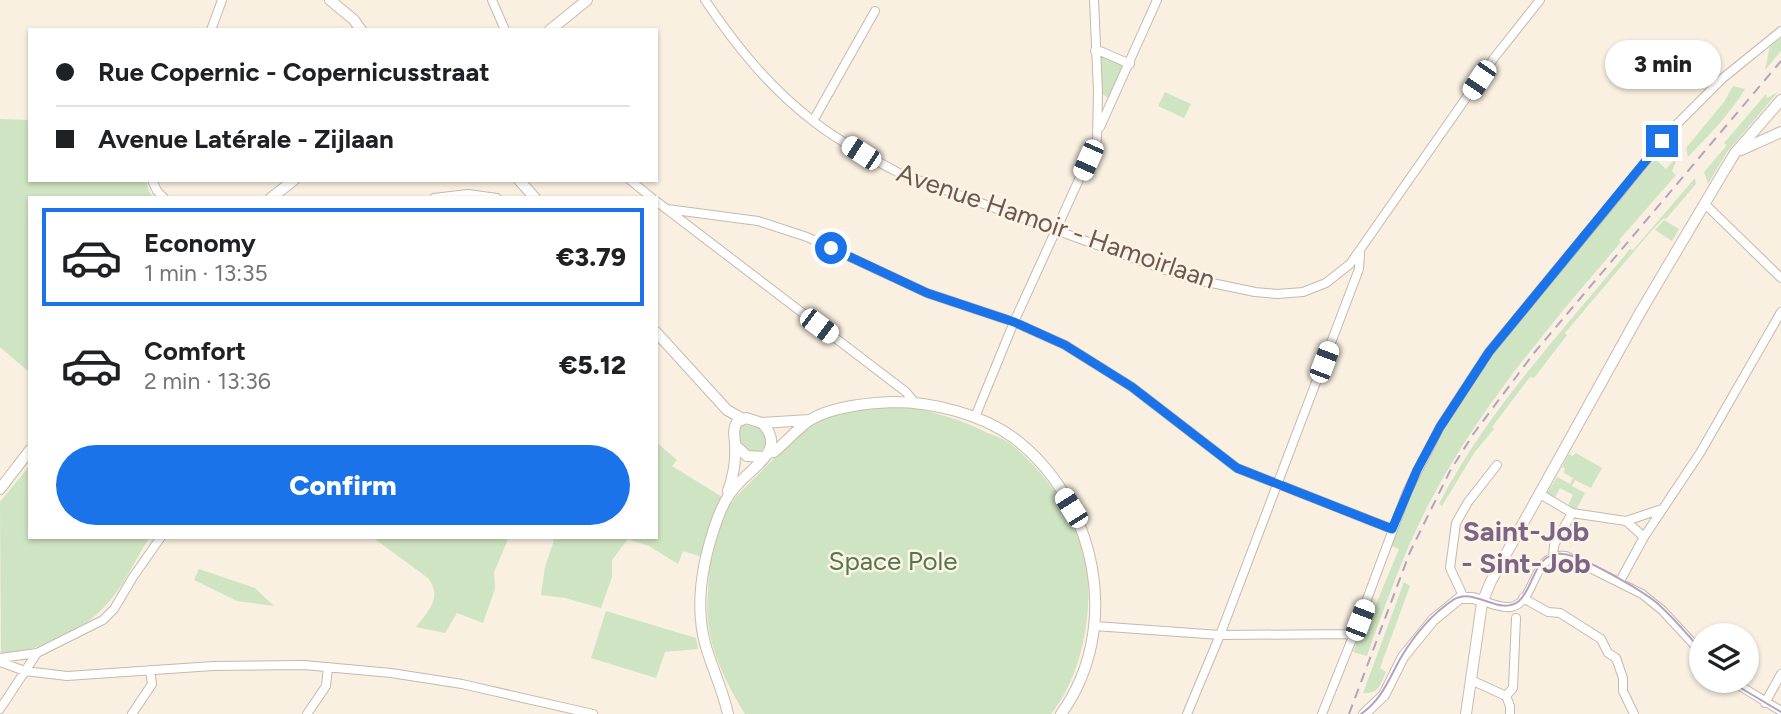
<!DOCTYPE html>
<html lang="en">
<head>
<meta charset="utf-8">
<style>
	body { margin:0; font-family:Figtree,sans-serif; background:#f2f2f2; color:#202124; height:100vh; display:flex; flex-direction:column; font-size:26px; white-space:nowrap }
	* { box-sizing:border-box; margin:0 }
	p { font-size:23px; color:#757577 }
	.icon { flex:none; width:38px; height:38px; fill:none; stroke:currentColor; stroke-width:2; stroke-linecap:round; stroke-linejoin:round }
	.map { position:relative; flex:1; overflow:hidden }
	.sheet { position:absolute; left:28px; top:196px; width:630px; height:343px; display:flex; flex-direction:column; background:#fff; border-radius:0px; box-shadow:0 2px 5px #0004 }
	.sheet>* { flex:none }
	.top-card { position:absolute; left:28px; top:28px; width:630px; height:154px; border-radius:0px; box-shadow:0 2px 5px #0004; display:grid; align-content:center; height:154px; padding:0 28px; background:#fff }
	.controls { position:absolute; left:1689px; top:623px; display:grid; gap:14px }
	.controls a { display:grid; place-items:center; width:70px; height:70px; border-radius:50%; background:#fff; box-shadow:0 2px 5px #0004; font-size:35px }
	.end { position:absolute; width:32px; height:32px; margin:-16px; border:9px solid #1a73e8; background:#fff; box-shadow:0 0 0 4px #fff }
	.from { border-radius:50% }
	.bubble { position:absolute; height:49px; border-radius:24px; background:#fff; box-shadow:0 2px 5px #0004; font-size:23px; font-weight:800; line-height:49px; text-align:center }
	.car { position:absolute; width:21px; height:42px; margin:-21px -10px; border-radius:9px; box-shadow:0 0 5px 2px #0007; background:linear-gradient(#fff 24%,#345 0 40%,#fff 0 76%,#345 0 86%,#fff 0) }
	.top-card b { display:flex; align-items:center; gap:24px; height:66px; font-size:26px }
	.top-card b+b { border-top:2px solid #e0e0e0 }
	.top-card i { width:18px; height:18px; background:#202124 }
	ul { padding:12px 0 0; list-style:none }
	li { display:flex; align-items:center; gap:21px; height:98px; margin:0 14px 10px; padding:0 14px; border:4px solid transparent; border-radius:0px }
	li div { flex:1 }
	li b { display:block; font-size:26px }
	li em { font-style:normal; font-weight:800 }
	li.selected { border-color:#1a73e8 }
	li>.icon { width:63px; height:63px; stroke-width:1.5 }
	.primary-button { display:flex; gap:14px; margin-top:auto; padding:14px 28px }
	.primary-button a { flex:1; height:80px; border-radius:42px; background:#1a73e8; color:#fff; font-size:28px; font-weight:800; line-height:80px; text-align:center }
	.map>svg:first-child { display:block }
	.green { fill:#cfe4c2 }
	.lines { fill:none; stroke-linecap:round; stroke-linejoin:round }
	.street-casing { stroke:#c7b8ab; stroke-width:10 }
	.secondary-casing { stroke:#ccbaab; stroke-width:12 }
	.street { stroke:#fff; stroke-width:8 }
	.secondary { stroke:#fff; stroke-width:10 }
	.tram { stroke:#b3a3bf; stroke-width:2 }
	.rail { stroke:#b3a3bf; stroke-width:2; stroke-dasharray:10 7; stroke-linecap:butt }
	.route { stroke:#1a73e8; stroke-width:9 }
	.labels { text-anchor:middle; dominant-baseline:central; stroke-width:5; stroke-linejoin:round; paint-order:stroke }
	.street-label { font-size:26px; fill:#6c584c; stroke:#fcf4e7 }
	.park-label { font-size:26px; fill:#557748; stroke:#fcf4e7 }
	.neighbourhood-label { font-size:28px; font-weight:bold; fill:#7c6489; stroke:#fcf4e7 }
</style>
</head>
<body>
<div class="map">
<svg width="1781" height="714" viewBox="0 0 1781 714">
	<rect width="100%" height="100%" fill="#f9f0e1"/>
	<path class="green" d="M1781,38v13l-16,19 5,-24z
		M1101,56l24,10 -16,32 -7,-4z
		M1733,86l12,3c-15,25 -36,46 -57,68l-2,-9 38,-46z
		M1165,92l26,12 -7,14 -26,-12z
		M1778,92l-51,60 -19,32 -4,-12 23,-27 -3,-2 42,-49 1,4z
		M0,119l30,1v60h116l3,12 5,6h-124v175l-30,-26z
		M1679,154l-7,17 4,4 -57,65 2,2c-69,81 -139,162 -189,256 -27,50 -46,105 -65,158l-14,-4 16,-44 5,1 25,-60 -10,-4c29,-70 64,-136 108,-197 48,-66 106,-126 158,-189l11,10z
		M1695,178l1,6 -30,35 -2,-1 -12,12 -87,103 2,2 -33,43 -4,-1 -38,50 2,2 -20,24 -32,53 -3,-2c49,-95 124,-173 191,-255l3,1z
		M1664,220l15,9 -7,12 -17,-11z
		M901,406c31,5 59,13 87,27 8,3 17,6 24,12 30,25 59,62 70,100 15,51 3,128 -31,169h-306c-17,-28 -33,-59 -37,-91 -2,-18 1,-38 1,-55l2,-8 -28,-9 -5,13 -29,-18 -21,-7 -16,21v17l-11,31 -36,-10 -24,-3 4,-28 10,-30h101v-95l21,18 -5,6 60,37 4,-7c22,-20 65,-68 90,-78 25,-10 49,-10 75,-12z
		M742,424l19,4 7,7c-3,12 -3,16 -16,19l-10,-7 -4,-17z
		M1576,453l26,15 -11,20 -16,-8 -3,6 13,7 -9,17 -8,-5 5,-10 -13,-7 -5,9 -8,-4 10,-16 13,7 3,-6 -9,-5 1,-5 -3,-1 7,-13 3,2z
		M30,465v72h120c-13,19 -23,43 -37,60 -31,38 -66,49 -112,59l-1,-154z
		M372,537h137l-15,35 1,17 -12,34 -26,-10 -12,20 -29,-6c12,-15 27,-30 12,-49z
		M199,569l56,19 19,18 -37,-5 -43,-21z
		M1404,582l6,4 -30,82 6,4c-6,13 -7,22 -23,21z
		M606,611l90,27 2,11 -33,3 -9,26 -65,-20z"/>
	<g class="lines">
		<defs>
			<path id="street" d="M492,0l13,30
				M705,0c31,46 64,87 108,121 27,21 58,37 88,53l287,104 67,14 22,2 26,-2 23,-9 24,-19 144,-206 46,-58
				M211,30l11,-30
				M1095,51h5l30,13
				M813,121l62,-110
				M1100,127l57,-127
				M152,180l5,11 7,7
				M630,180l22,18
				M434,198l34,-4 29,4
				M656,201l250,191 9,11
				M1705,204l76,74
				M667,209l91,12 49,16 120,56 87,29 51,23 67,42 105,81 155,61
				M975,417l39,-95 83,-182 1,-48 -4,-92
				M1540,494l32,19 -18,32 -1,12
				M1572,513l54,8 36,-12
				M1626,521l18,16
				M1620,581l24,-44 56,-84 81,-141
				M1464,598l-14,-30 6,-45 12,-21 29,-37
				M1523,598l25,14 12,1 41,26 7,14 8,5 7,20v13l11,23
				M1483,601c8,3 19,7 28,6 27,-6 19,-55 55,-51l76,38 20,16 39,42
				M1095,626l125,9 134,-1
				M0,658l37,-5 66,-33 11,-11 19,-32 28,-40
				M0,662l25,9 42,5 146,-10 91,-1 87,8 71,11 131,30
				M1471,680l35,16 4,10v8
				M1732,681l49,30
				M1506,696l7,-8 3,-70
				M1765,703l16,-29
				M0,709l37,-56
				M132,714l20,-30 -2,-14
				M307,714l19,-28 2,-19
				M1187,714l33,-79 139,-366 1,-16
				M1322,714l32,-80 53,-142 33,-65 49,-75 186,-226 48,-48 58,-47"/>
			<path id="secondary" d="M330,0l24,20 7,10
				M550,30l37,-30
				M1741,150l40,-18
				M519,180l16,18
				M271,198l23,-18
				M656,332l71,78 16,9
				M736,446l11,10 17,1
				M768,453l6,-1c12,-10 23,-23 36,-32 20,-13 59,-17 83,-18 40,0 88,12 121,36 83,63 109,190 47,276
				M0,489l30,-39
				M728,491c5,-14 8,-31 7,-46 0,-9 -3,-14 2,-23l9,-4 16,5 47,-3
				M728,714c-5,-23 -15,-44 -22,-67 -12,-41 -3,-88 11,-127 5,-14 11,-27 22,-37 16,-18 48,-34 23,-60
				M1364,714l20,-19 19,-38 30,-37 27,-22h13l10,3
				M1466,714l16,-111 9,-22 150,-270 83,-140 11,-18 46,-53"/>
		</defs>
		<use href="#street" class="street-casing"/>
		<use href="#secondary" class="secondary-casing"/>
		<use href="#street" class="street"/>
		<use href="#secondary" class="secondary"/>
		<path class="tram" d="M1729,681l52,31
			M1361,714c21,-15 27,-33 39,-55 13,-22 32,-45 53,-59 21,-14 46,17 66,1 13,-12 14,-35 29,-44 5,-3 10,-4 15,-3 20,2 78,36 94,49 16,14 30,31 44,47"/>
		<path class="rail" d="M1349,714l61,-162 40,-81 24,-38 60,-80 247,-292"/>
	</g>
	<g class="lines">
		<path class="route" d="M831,248l96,45 87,29 51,23 67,42 105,81 155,61 25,-59 23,-43 49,-75 173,-211"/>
	</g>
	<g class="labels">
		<g class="street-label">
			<text transform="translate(1056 226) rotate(19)">Avenue Hamoir - Hamoirlaan</text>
		</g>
		<g class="park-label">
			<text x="893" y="561">Space Pole</text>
		</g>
		<g class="neighbourhood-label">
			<text x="1526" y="531">Saint-Job<tspan x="1526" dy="32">- Sint-Job</tspan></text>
		</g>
	</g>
</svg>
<div class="controls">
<a><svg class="icon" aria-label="layers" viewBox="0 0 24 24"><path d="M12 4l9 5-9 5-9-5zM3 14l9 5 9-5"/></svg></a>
</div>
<i class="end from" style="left:831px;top:248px"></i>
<i class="end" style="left:1662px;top:141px"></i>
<div class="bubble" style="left:1605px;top:40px;width:116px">3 min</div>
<i class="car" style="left:1479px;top:80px;rotate:214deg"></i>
<i class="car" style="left:861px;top:153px;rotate:303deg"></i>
<i class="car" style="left:1088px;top:160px;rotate:204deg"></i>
<i class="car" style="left:819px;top:326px;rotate:127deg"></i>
<i class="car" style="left:1324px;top:362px;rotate:21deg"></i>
<i class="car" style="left:1071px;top:508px;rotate:328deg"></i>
<i class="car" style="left:1360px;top:620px;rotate:21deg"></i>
<div class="top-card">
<b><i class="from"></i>Rue Copernic - Copernicusstraat</b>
<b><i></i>Avenue Latérale - Zijlaan</b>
</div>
<section class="sheet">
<ul>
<li class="selected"><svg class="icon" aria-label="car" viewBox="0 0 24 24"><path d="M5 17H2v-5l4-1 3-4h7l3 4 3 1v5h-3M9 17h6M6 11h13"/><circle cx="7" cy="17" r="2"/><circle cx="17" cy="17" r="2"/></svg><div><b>Economy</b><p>1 min · 13:35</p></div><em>€3.79</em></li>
<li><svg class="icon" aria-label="car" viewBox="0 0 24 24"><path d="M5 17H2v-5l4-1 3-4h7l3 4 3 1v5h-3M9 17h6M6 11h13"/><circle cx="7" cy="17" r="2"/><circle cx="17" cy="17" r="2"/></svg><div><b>Comfort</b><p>2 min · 13:36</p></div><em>€5.12</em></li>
</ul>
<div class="primary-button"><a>Confirm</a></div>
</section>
</div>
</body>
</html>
